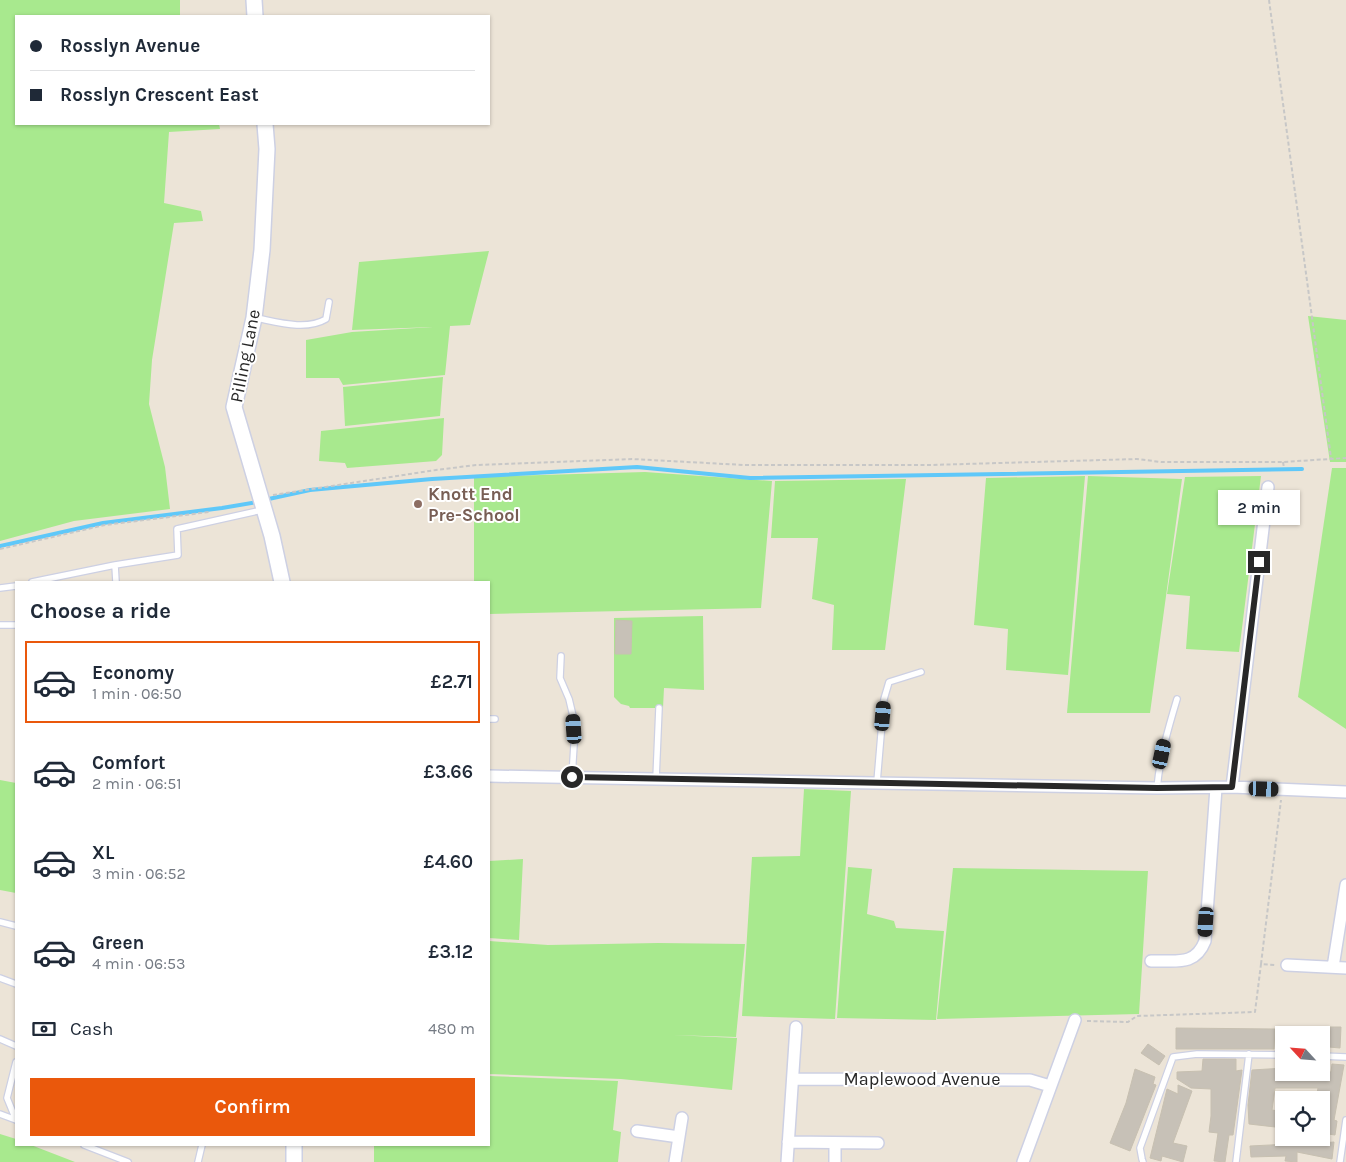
<!DOCTYPE html>
<html lang="en">
<head>
<meta charset="utf-8">
<style>
	body { margin:0; font-family:Karla,sans-serif; background:#f2f2f3; color:#1f2937; height:100vh; display:flex; flex-direction:column; font-size:19px; white-space:nowrap }
	* { box-sizing:border-box; margin:0 }
	p { font-size:16px; color:#747a83 }
	.icon { flex:none; width:28px; height:28px; fill:none; stroke:currentColor; stroke-width:2; stroke-linecap:round; stroke-linejoin:round }
	.map { position:relative; flex:1; overflow:hidden }
	.drawer { position:absolute; left:15px; top:581px; width:475px; height:565px; display:flex; flex-direction:column; background:#fff; border-radius:0px; box-shadow:0 1px 4px #0004 }
	.drawer>* { flex:none }
	.guide { position:absolute; left:15px; top:15px; width:475px; height:110px; border-radius:0px; box-shadow:0 1px 4px #0004; display:grid; align-content:center; height:110px; padding:0 15px; background:#fff }
	.needle { width:32px; rotate:296deg }
	.controls { position:absolute; left:1275px; top:1026px; display:grid; gap:10px }
	.controls a { display:grid; place-items:center; width:55px; height:55px; border-radius:0px; background:#fff; box-shadow:0 1px 4px #0004; font-size:25px }
	.end { position:absolute; width:22px; height:22px; margin:-11px; border:6px solid #282828; background:#fff; box-shadow:0 0 0 2px #fff }
	.from { border-radius:50% }
	.bubble { position:absolute; height:35px; border-radius:0px; background:#fff; box-shadow:0 1px 4px #0004; font-size:16px; font-weight:600; line-height:35px; text-align:center }
	.car { position:absolute; width:15px; height:30px; margin:-15px -8px; border-radius:6px; box-shadow:0 0 4px 1px #0007; background:linear-gradient(#222 24%,#8ab4d8 0 40%,#222 0 76%,#8ab4d8 0 86%,#222 0) }
	.guide b { display:flex; align-items:center; gap:18px; height:48px; font-size:19px }
	.guide b+b { border-top:1px solid #e0e1e3 }
	.guide i { width:12px; height:12px; background:#1f2937 }
	ul { padding:0; list-style:none }
	li { display:flex; align-items:center; gap:15px; height:82px; margin:0 10px 8px; padding:0 5px; border:2px solid transparent; border-radius:0px }
	li div { flex:1 }
	li b { display:block; font-size:19px }
	li em { font-style:normal; font-weight:600 }
	li.selected { border-color:#ea580c }
	li>.icon { width:45px; height:45px; stroke-width:1.5 }
	h2 { padding:0 15px; font-size:22px; line-height:60px }
	.pay { display:flex; align-items:center; gap:12px; height:55px; padding:0 15px; font-size:19px }
	.pay p { margin-inline-start:auto }
	.button { display:flex; gap:10px; margin-top:auto; padding:10px 15px }
	.button a { flex:1; height:58px; border-radius:0px; background:#ea580c; color:#fff; font-size:20px; font-weight:600; line-height:58px; text-align:center }
	.map>svg:first-child { display:block }
	.green { fill:#a8e98e }
	.lines { fill:none; stroke-linecap:round; stroke-linejoin:round }
	.stream { stroke:#5fc8f9; stroke-width:4 }
	.building { fill:#c7c1b7; stroke:#c7c0b1 }
	.service-casing { stroke:#cdd0e3; stroke-width:8 }
	.minor-casing { stroke:#cdd0e3; stroke-width:14 }
	.tertiary-casing { stroke:#cdd0e3; stroke-width:18 }
	.path { stroke:#c7c7c7; stroke-width:2; stroke-dasharray:4 2.5; stroke-linecap:butt }
	.service { stroke:#fff; stroke-width:5.5 }
	.minor { stroke:#fff; stroke-width:11 }
	.tertiary { stroke:#fff; stroke-width:15 }
	.route { stroke:#282828; stroke-width:6 }
	.education-dot { fill:#8d6e63; stroke:#fff; stroke-width:2 }
	.labels { text-anchor:middle; dominant-baseline:central; stroke-width:4; stroke-linejoin:round; paint-order:stroke }
	.street-label { font-size:18px; fill:#282828; stroke:#fff }
	.education-label { font-size:18px; font-weight:bold; fill:#785e54; stroke:#fff; text-anchor:start }
</style>
</head>
<body>
<div class="map">
<svg width="1346" height="1162" viewBox="0 0 1346 1162">
	<rect width="100%" height="100%" fill="#ece4d7"/>
	<path class="green" d="M0,0h180v16h-164v108h203l1,5 -51,3 -5,71 37,8 2,10 -29,2 -22,137 -3,44 16,63 5,42 -96,12 -74,20z
		M489,251l-19,74 -20,1 -5,49 -102,10 -4,-7h-33v-38l46,-8 81,-5 -81,3 7,-68z
		M1308,316l38,4v142h-16z
		M443,377l-3,39 -95,10 -2,-39z
		M444,418l-2,37 -6,6 -89,7 -2,-5 -26,-2 2,-30z
		M1332,468h14v261l-48,-32z
		M645,472l127,9 -11,127 -272,6v-32h-15v-105z
		M1085,476l-17,199 -62,-5 2,-41 -34,-4 12,-147z
		M1088,476l94,3 -32,234h-83z
		M1261,476l-22,176 -53,-3 4,-53 -23,-2 18,-117z
		M906,479l-21,171h-53l2,-45 -22,-6 6,-61h-47l4,-57z
		M703,616l1,74 -40,-2 -1,20h-33l-1,-2 -8,-2 -7,-7v-79z
		M0,780l16,3v110l-16,-3z
		M804,789l47,2 -16,228 -93,-3 10,-159 48,-1z
		M523,859l-4,81 -30,-2v-77z
		M848,867l24,2 -5,45 27,7 2,7 48,3 -8,89 -99,-2z
		M953,868l195,3 -9,143 -202,5z
		M489,941l59,4 110,-2 87,1 -9,93 -63,-2 64,3 -5,52 -111,-11 -132,-5z
		M489,1076l129,5 -5,49 8,2 -3,30h-244v-17h115z
		M0,1134l16,5v6h15l44,17h-75z"/>
	<g class="lines">
		<path class="stream" d="M264,500l46,-10 122,-11 205,-12 113,11 552,-9
			M0,546l103,-23 119,-15 36,-6"/>
	</g>
	<path class="building" d="M616,620l16,1 -1,33h-16z
		M1330,1027h11l-1,21 -11,-1z
		M1176,1028l99,1 -1,20h-98z
		M1148,1044l17,12 -6,9 -18,-12z
		M1203,1059h33v12l6,-1 -9,65h-4l-4,27 -11,-1 4,-28 -9,-1 2,-16v-27l-20,-1 -14,-9v-7l25,-1z
		M1332,1064l12,1 -10,55 3,1 -2,14 -14,-2v-33h-5l2,-12h-43l-3,22 12,2v16l-35,-4 -1,-19 4,-35 32,-2v4h47z
		M1135,1069l20,8 -2,7 3,1 -26,66 -20,-8 16,-40z
		M1178,1085l14,6 -19,52 14,3 -4,16 -21,-6 -1,5 -11,-3 17,-69 11,5z
		M1334,1142l-2,17 -35,-7v10l-12,-1 1,-5 -35,1 -1,-11 60,-3 11,2v-2z"/>
	<g class="lines">
		<defs>
			<path id="service" d="M256,318c21,4 50,13 70,1l3,-17
				M115,565l1,17
				M32,582l83,-17 63,-10 -1,-26 85,-19
				M0,588l16,-2
				M0,625h16
				M561,656l-1,22 9,21 4,17 2,13 -3,48
				M489,719h6
				M656,779l3,-71
				M877,782l7,-83 5,-17 32,-10
				M1157,788c3,-31 11,-59 20,-89
				M0,922l16,4
				M0,978l16,6
				M0,1039l16,7
				M1321,1056l25,1
				M16,1062l-9,36 9,22
				M0,1114l16,6
				M84,1145l44,17
				M198,1162l4,-17
				M1143,1162l-1,-3 -2,-11 33,-91 24,-3 87,1
				M1236,1162l13,-108
				M1340,1162l6,-42"/>
			<path id="minor" d="M489,776l668,12 75,-1 114,5
				M1232,787l36,-300
				M1151,961c24,-1 44,6 54,-20l11,-153
				M1287,965l59,3
				M1333,967l13,-82
				M793,1079l237,1 20,6
				M637,1131l42,6
				M788,1142l90,1
				M835,1144v18
				M675,1162l7,-44
				M787,1162l9,-135
				M1023,1162l52,-142"/>
			<path id="tertiary" d="M254,0l1,16
				M265,124l2,25 -5,101 -8,68 -20,89 38,129 10,46
				M294,1145v17"/>
		</defs>
		<use href="#service" class="service-casing"/>
		<use href="#minor" class="minor-casing"/>
		<use href="#tertiary" class="tertiary-casing"/>
		<path class="path" d="M1269,0l62,458
			M1283,462l1,6
			M273,495l163,-25 40,-5 156,-6 112,6h186l207,-6 24,3h122l63,-4
			M0,549l105,-24 104,-13
			M1261,964l20,-164
			M1087,1021l41,1 9,-6 118,-4 6,-48 14,1"/>
		<use href="#service" class="service"/>
		<use href="#minor" class="minor"/>
		<use href="#tertiary" class="tertiary"/>
	</g>
	<g class="lines">
		<path class="route" d="M572,777l585,11 75,-1 27,-225"/>
	</g>
	<circle class="education-dot" cx="418" cy="504" r="5"/>
	<g class="labels">
		<g class="street-label">
			<text transform="translate(245 356) rotate(-79)">Pilling Lane</text>
			<text x="922" y="1079">Maplewood Avenue</text>
		</g>
		<g class="education-label">
			<text x="428" y="494">Knott End<tspan x="428" dy="21">Pre-School</tspan></text>
		</g>
	</g>
</svg>
<div class="controls">
<a><svg class="needle" viewBox="-14 -14 28 28"><path d="M0-13l5 13h-10z" fill="#e53935"/><path d="M0 13l5-13h-10z" fill="#747a83"/></svg></a>
<a><svg class="icon" aria-label="locate" viewBox="0 0 24 24"><circle cx="12" cy="12" r="6"/><path d="M12 2v4M12 18v4M2 12h4M18 12h4"/></svg></a>
</div>
<i class="end from" style="left:572px;top:777px"></i>
<i class="end" style="left:1259px;top:562px"></i>
<div class="bubble" style="left:1218px;top:490px;width:82px">2 min</div>
<i class="car" style="left:883px;top:716px;rotate:5deg"></i>
<i class="car" style="left:574px;top:729px;rotate:356deg"></i>
<i class="car" style="left:1162px;top:754px;rotate:12deg"></i>
<i class="car" style="left:1264px;top:789px;rotate:92deg"></i>
<i class="car" style="left:1206px;top:922px;rotate:184deg"></i>
<div class="guide">
<b><i class="from"></i>Rosslyn Avenue</b>
<b><i></i>Rosslyn Crescent East</b>
</div>
<section class="drawer">
<h2>Choose a ride</h2>
<ul>
<li class="selected"><svg class="icon" aria-label="car" viewBox="0 0 24 24"><path d="M5 17H2v-5l4-1 3-4h7l3 4 3 1v5h-3M9 17h6M6 11h13"/><circle cx="7" cy="17" r="2"/><circle cx="17" cy="17" r="2"/></svg><div><b>Economy</b><p>1 min · 06:50</p></div><em>£2.71</em></li>
<li><svg class="icon" aria-label="car" viewBox="0 0 24 24"><path d="M5 17H2v-5l4-1 3-4h7l3 4 3 1v5h-3M9 17h6M6 11h13"/><circle cx="7" cy="17" r="2"/><circle cx="17" cy="17" r="2"/></svg><div><b>Comfort</b><p>2 min · 06:51</p></div><em>£3.66</em></li>
<li><svg class="icon" aria-label="car" viewBox="0 0 24 24"><path d="M5 17H2v-5l4-1 3-4h7l3 4 3 1v5h-3M9 17h6M6 11h13"/><circle cx="7" cy="17" r="2"/><circle cx="17" cy="17" r="2"/></svg><div><b>XL</b><p>3 min · 06:52</p></div><em>£4.60</em></li>
<li><svg class="icon" aria-label="car" viewBox="0 0 24 24"><path d="M5 17H2v-5l4-1 3-4h7l3 4 3 1v5h-3M9 17h6M6 11h13"/><circle cx="7" cy="17" r="2"/><circle cx="17" cy="17" r="2"/></svg><div><b>Green</b><p>4 min · 06:53</p></div><em>£3.12</em></li>
</ul>
<div class="pay"><svg class="icon" aria-label="cash" viewBox="0 0 24 24"><path d="M3 7h18v10H3z"/><circle cx="12" cy="12" r="2"/></svg>Cash<p>480 m</p></div>
<div class="button"><a>Confirm</a></div>
</section>
</div>
</body>
</html>
